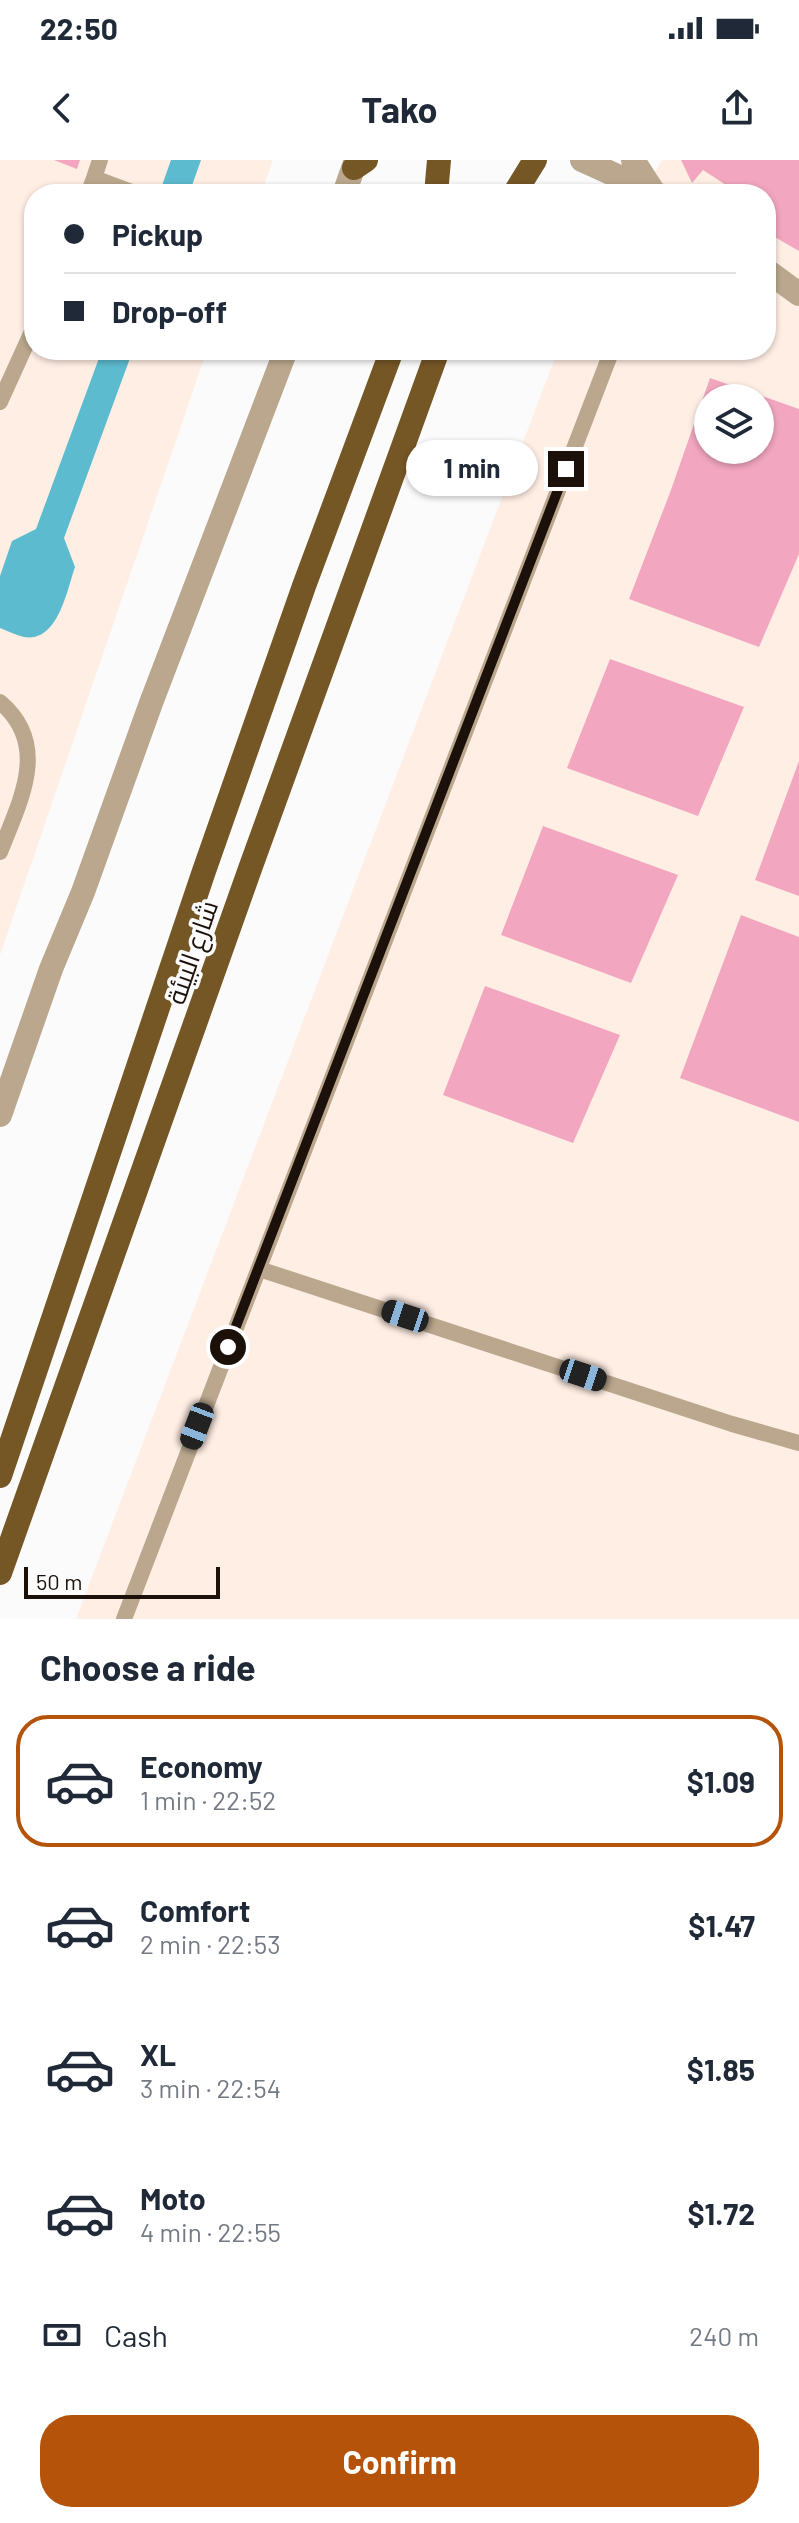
<!DOCTYPE html>
<html lang="en">
<head>
<meta charset="utf-8">
<style>
	body { margin:0; font-family:Barlow,Cairo,sans-serif; background:#f2f2f3; color:#1f2937; height:100vh; display:flex; flex-direction:column; font-size:30px; white-space:nowrap }
	* { box-sizing:border-box; margin:0 }
	p { font-size:26px; color:#747a83 }
	.icon { flex:none; width:44px; height:44px; fill:none; stroke:currentColor; stroke-width:2; stroke-linecap:round; stroke-linejoin:round }
	.map { position:relative; height:1459px; overflow:hidden }
	.drawer { display:flex; flex-direction:column; background:#fff; flex:1 }
	.drawer>* { flex:none }
	.hud { position:absolute; left:24px; top:24px; width:752px; height:176px; border-radius:32px; box-shadow:0 2px 6px #0004; display:grid; align-content:center; height:176px; padding:0 40px; background:#fff }
	.fabs { position:absolute; left:694px; top:224px; display:grid; gap:16px }
	.fabs a { display:grid; place-items:center; width:80px; height:80px; border-radius:50%; background:#fff; box-shadow:0 2px 6px #0004; font-size:40px }
	.scale { position:absolute; left:24px; bottom:20px; width:196px; box-sizing:border-box; padding-left:8px; border:4px solid #1b100a; border-top:0; font-size:22px; line-height:28px; white-space:nowrap; color:#1b100a; -webkit-text-stroke:6px #fbfbfb; paint-order:stroke }
	.end { position:absolute; width:36px; height:36px; margin:-18px; border:10px solid #1b100a; background:#fff; box-shadow:0 0 0 4px #fff }
	.from { border-radius:50% }
	.bubble { position:absolute; height:56px; border-radius:28px; background:#fff; box-shadow:0 2px 6px #0004; font-size:26px; font-weight:700; line-height:56px; text-align:center }
	.car { position:absolute; width:24px; height:48px; margin:-24px -12px; border-radius:10px; box-shadow:0 0 6px 2px #0007; background:linear-gradient(#222 24%,#8ab4d8 0 40%,#222 0 76%,#8ab4d8 0 86%,#222 0) }
	.hud b { display:flex; align-items:center; gap:28px; height:76px; font-size:30px }
	.hud b+b { border-top:2px solid #e0e1e3 }
	.hud i { width:20px; height:20px; background:#1f2937 }
	ul { padding:0; list-style:none }
	li { display:flex; align-items:center; gap:24px; height:132px; margin:0 16px 12px; padding:0 24px; border:4px solid transparent; border-radius:32px }
	li div { flex:1 }
	li b { display:block; font-size:30px }
	li em { font-style:normal; font-weight:700 }
	li.selected { border-color:#b45309 }
	li>.icon { width:72px; height:72px; stroke-width:1.5 }
	h2 { padding:0 40px; font-size:36px; line-height:96px }
	.pay { display:flex; align-items:center; gap:20px; height:88px; padding:0 40px; font-size:30px }
	.pay p { margin-inline-start:auto }
	.button { display:flex; gap:16px; margin-top:auto; padding:16px 40px }
	.button a { flex:1; height:92px; border-radius:32px; background:#b45309; color:#fff; font-size:32px; font-weight:700; line-height:92px; text-align:center }
	.status { display:flex; justify-content:space-between; align-items:center; height:56px; padding:0 40px; background:#fff; direction:ltr }
	.status svg { height:22px; fill:currentColor }
	header { display:flex; justify-content:space-between; align-items:center; height:104px; padding:0 40px; background:#fff; font-size:36px; font-weight:700 }
	.map>svg:first-child { display:block }
	.built { fill:#ffeee4; fill-rule:evenodd }
	.water { fill:#5cbbcf }
	.building { fill:#f2a6bf; fill-rule:evenodd }
	.lines { fill:none; stroke-linecap:round; stroke-linejoin:round }
	.service { stroke:#baa78d; stroke-width:16 }
	.minor { stroke:#baa78d; stroke-width:24 }
	.trunk { stroke:#755625; stroke-width:24 }
	.route { stroke:#1b100a; stroke-width:10 }
	.labels { text-anchor:middle; dominant-baseline:central; stroke-width:7; stroke-linejoin:round; paint-order:stroke }
	.street-label { font-size:26px; fill:#1b100a; stroke:#fbfbfb }
</style>
</head>
<body>
<div class="status"><b>22:50</b><svg viewBox="0 0 49 12"><path d="M0 12V9h3v3zM5 12V6h3v6zM10 12V3h3v9zM15 12V0h3v12zM26 1h20v11H26zM47 4h2v5h-2z"/></svg></div>
<header><svg class="icon" aria-label="back" viewBox="0 0 24 24"><path d="M15 5l-7 7 7 7"/></svg>Tako<svg class="icon" aria-label="share" viewBox="0 0 24 24"><path d="M12 15V3M7 8l5-5 5 5M5 13v7h14v-7"/></svg></header>
<div class="map">
<svg width="799" height="1459" viewBox="0 0 799 1459">
	<rect width="100%" height="100%" fill="#fbfbfb"/>
	<path class="built" d="M0,0h273l-12,34h-227v156h173l-207,605z
		M662,0h137v1459h-723l482,-1269h208v-156h-125zM708,238h52v52h-52z"/>
	<path class="water" d="M171,0h30l-12,34h-30z
		M102,190h31l-69,188 11,29c-8,23 -17,76 -51,70 -8,-2 -16,-6 -24,-9v-52l12,-35 24,-12z"/>
	<path class="building" d="M54,0h26l-3,9z
		M681,0h118v91l-33,-19v-38h-46l6,-9 -23,-15 -11,13z
		M710,218l89,31v145l-40,93 -130,-48 42,-109zM708,238h52v52h-52z
		M610,499l134,48 -46,109 -131,-48z
		M799,601v135l-44,-16z
		M543,666l135,49 -47,108 -130,-48z
		M741,755l58,22v185l-119,-44z
		M485,826l135,49 -47,108 -130,-48z"/>
	<g class="lines">
		<path class="service" d="M100,0l-6,18 43,16
			M88,34l6,-16
			M0,242l34,-75
			M0,542c51,43 20,99 0,150
			M259,1109l473,155 67,19
			M124,1459l488,-1269"/>
		<path class="minor" d="M582,0l75,34
			M633,0l20,31
			M344,34l12,-34
			M766,110l33,24
			M0,955l51,-146 32,-77 68,-189 135,-353"/>
		<path class="trunk" d="M354,8l12,-8
			M436,34l3,-34
			M514,34l21,-34
			M0,1316l204,-605 100,-285 88,-236
			M0,1413l251,-707 187,-516"/>
	</g>
	<g class="lines">
		<path class="route" d="M228,1187l338,-878"/>
	</g>
	<g class="labels">
		<g class="street-label">
			<text transform="translate(191 792) rotate(-71)">شارع البيئة</text>
		</g>
	</g>
</svg>
<div class="fabs">
<a><svg class="icon" aria-label="layers" viewBox="0 0 24 24"><path d="M12 4l9 5-9 5-9-5zM3 14l9 5 9-5"/></svg></a>
</div>
<div class="scale">50 m</div>
<i class="end from" style="left:228px;top:1187px"></i>
<i class="end" style="left:566px;top:309px"></i>
<div class="bubble" style="left:406px;top:280px;width:132px">1 min</div>
<i class="car" style="left:405px;top:1156px;rotate:288deg"></i>
<i class="car" style="left:583px;top:1215px;rotate:108deg"></i>
<i class="car" style="left:197px;top:1266px;rotate:201deg"></i>
<div class="hud">
<b><i class="from"></i>Pickup</b>
<b><i></i>Drop-off</b>
</div>
</div>
<section class="drawer">
<h2>Choose a ride</h2>
<ul>
<li class="selected"><svg class="icon" aria-label="car" viewBox="0 0 24 24"><path d="M5 17H2v-5l4-1 3-4h7l3 4 3 1v5h-3M9 17h6M6 11h13"/><circle cx="7" cy="17" r="2"/><circle cx="17" cy="17" r="2"/></svg><div><b>Economy</b><p>1 min · 22:52</p></div><em>$1.09</em></li>
<li><svg class="icon" aria-label="car" viewBox="0 0 24 24"><path d="M5 17H2v-5l4-1 3-4h7l3 4 3 1v5h-3M9 17h6M6 11h13"/><circle cx="7" cy="17" r="2"/><circle cx="17" cy="17" r="2"/></svg><div><b>Comfort</b><p>2 min · 22:53</p></div><em>$1.47</em></li>
<li><svg class="icon" aria-label="car" viewBox="0 0 24 24"><path d="M5 17H2v-5l4-1 3-4h7l3 4 3 1v5h-3M9 17h6M6 11h13"/><circle cx="7" cy="17" r="2"/><circle cx="17" cy="17" r="2"/></svg><div><b>XL</b><p>3 min · 22:54</p></div><em>$1.85</em></li>
<li><svg class="icon" aria-label="car" viewBox="0 0 24 24"><path d="M5 17H2v-5l4-1 3-4h7l3 4 3 1v5h-3M9 17h6M6 11h13"/><circle cx="7" cy="17" r="2"/><circle cx="17" cy="17" r="2"/></svg><div><b>Moto</b><p>4 min · 22:55</p></div><em>$1.72</em></li>
</ul>
<div class="pay"><svg class="icon" aria-label="cash" viewBox="0 0 24 24"><path d="M3 7h18v10H3z"/><circle cx="12" cy="12" r="2"/></svg>Cash<p>240 m</p></div>
<div class="button"><a>Confirm</a></div>
</section>
</body>
</html>
